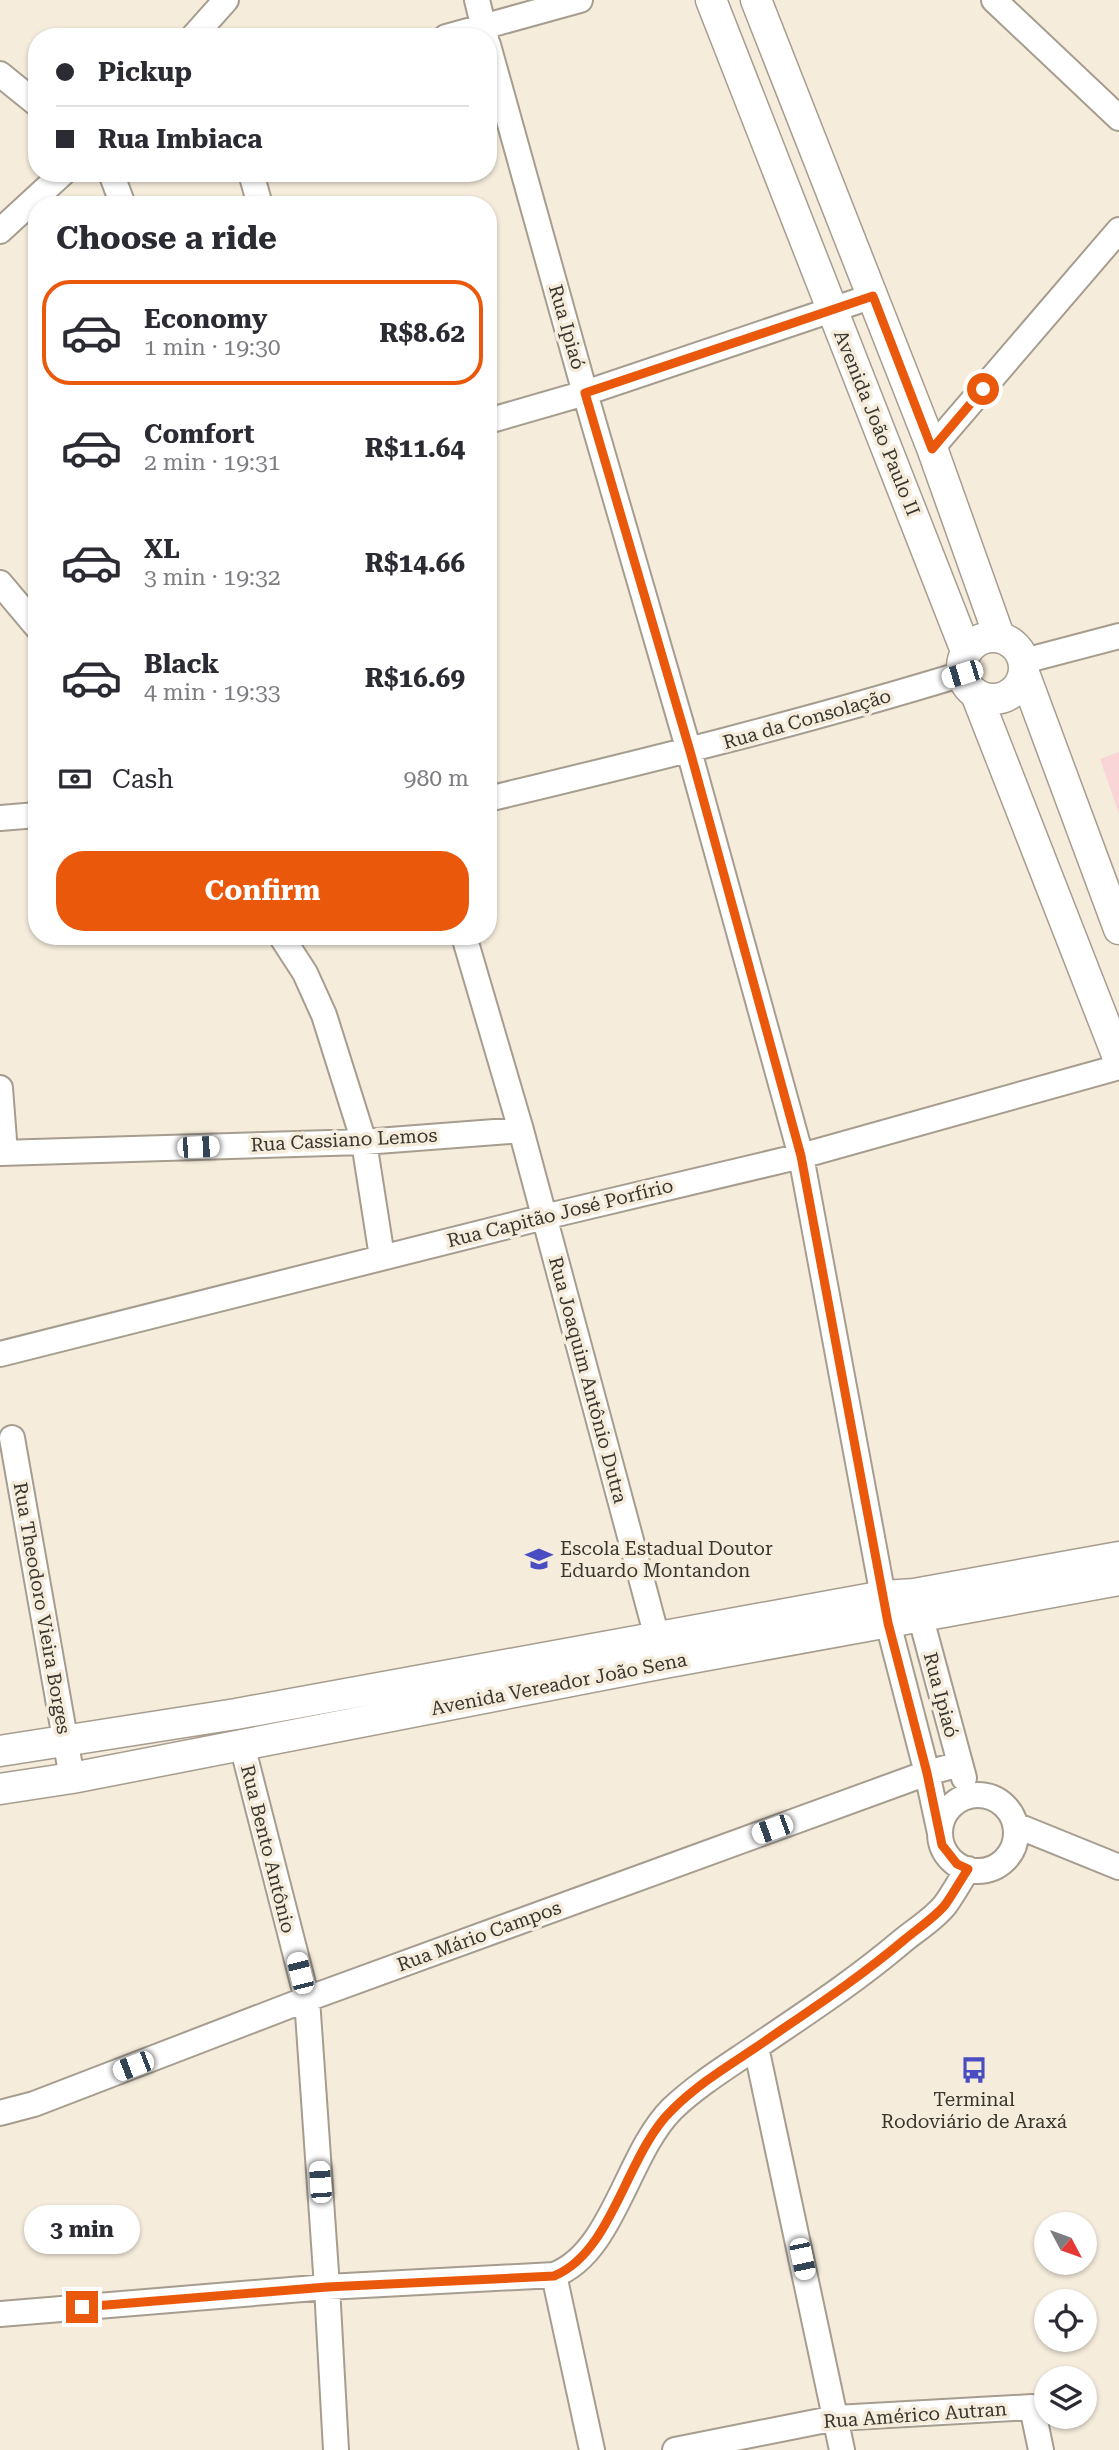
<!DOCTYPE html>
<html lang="en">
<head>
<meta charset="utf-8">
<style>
	body { margin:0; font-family:"Roboto Serif",serif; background:#f7f7f7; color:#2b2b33; height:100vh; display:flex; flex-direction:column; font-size:26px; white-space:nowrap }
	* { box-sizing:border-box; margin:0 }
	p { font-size:23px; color:#7c7c81 }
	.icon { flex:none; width:38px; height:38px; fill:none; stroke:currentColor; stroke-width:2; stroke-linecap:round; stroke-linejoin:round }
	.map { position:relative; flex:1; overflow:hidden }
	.details { position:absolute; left:28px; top:196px; width:469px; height:749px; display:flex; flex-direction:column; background:#fff; border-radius:28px; box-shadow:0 2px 5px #0004 }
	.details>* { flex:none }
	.banner { position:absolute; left:28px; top:28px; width:469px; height:154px; border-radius:28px; box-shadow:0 2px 5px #0004; display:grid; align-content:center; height:154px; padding:0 28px; background:#fff }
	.needle { width:46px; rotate:131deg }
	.fabs { position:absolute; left:1034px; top:2212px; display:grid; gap:14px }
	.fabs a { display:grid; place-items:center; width:63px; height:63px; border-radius:50%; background:#fff; box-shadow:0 2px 5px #0004; font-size:35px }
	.end { position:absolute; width:32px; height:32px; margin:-16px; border:9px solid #ea580c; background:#fff; box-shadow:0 0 0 4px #fff }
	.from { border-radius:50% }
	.bubble { position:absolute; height:49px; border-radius:24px; background:#fff; box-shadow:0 2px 5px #0004; font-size:23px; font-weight:700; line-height:49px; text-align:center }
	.car { position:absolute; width:21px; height:42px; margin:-21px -10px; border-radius:9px; box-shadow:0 0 5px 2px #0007; background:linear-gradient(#fff 24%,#345 0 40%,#fff 0 76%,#345 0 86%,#fff 0) }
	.banner b { display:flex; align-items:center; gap:24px; height:66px; font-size:26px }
	.banner b+b { border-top:2px solid #e1e1e2 }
	.banner i { width:18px; height:18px; background:#2b2b33 }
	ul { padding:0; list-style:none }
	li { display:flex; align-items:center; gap:21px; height:105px; margin:0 14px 10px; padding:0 14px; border:4px solid transparent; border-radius:28px }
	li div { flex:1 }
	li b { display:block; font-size:26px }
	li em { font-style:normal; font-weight:700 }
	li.on { border-color:#ea580c }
	li>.icon { width:63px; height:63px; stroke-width:1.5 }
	h2 { padding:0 28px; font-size:32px; line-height:84px }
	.pay { display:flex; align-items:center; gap:18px; height:77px; padding:0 28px; font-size:26px }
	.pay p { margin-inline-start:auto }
	.primary-button { display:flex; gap:14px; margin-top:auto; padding:14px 28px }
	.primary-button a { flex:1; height:80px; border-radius:28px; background:#ea580c; color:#fff; font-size:28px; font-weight:700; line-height:80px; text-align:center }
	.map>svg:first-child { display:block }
	.green { fill:#f9d5d7 }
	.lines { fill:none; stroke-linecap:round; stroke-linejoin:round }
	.minor-casing { stroke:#a69d8f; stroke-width:28 }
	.major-casing { stroke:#a69d8f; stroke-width:33 }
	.minor { stroke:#fff; stroke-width:24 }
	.major { stroke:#fff; stroke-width:30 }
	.route { stroke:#ea580c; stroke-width:9 }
	.labels { text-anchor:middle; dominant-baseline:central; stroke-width:7; stroke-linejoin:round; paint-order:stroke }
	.street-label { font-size:19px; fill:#39352f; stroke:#f5ecdc }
	.poi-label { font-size:19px; fill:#39352f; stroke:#f5ecdc; text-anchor:start }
</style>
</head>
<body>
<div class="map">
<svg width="1119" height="2450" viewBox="0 0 1119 2450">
	<rect width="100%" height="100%" fill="#f5ecdc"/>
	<path class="green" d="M1119,752v62l-19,-55z"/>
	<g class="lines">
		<defs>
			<path id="minor" d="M477,0l9,37
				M994,0l125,118
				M193,37l33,-37
				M446,37l134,-37
				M488,45l97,348 104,358 112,405 87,467 39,150 13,60
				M0,74l37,30
				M111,173l12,32
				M251,173l9,32
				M0,231l63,-58
				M488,421l97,-28 288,-97
				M932,448l187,-218
				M0,583l37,44
				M1024,661l95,-25
				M488,799c159,-38 317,-77 474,-125
				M0,818l37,-3
				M281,936l24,37 19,42 40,127 18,115
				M464,936l57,194 141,526
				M0,1088l5,65
				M0,1153l364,-11 157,-12
				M0,1354l544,-137 257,-61 318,-89
				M12,1438l60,340
				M916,1600l48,178
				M242,1745l65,254 20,288 9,163
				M940 1833a38 38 0 1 1 76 0a38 38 0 1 1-76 0Z
				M1015,1825l104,42
				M756,2047l86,403
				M0,2113l34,-9 273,-105 620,-226 33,-9
				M554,2275l38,175
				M0,2314l327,-27 227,-12c59,-22 73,-121 118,-166 24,-23 53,-41 81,-60 50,-34 101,-67 147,-106 14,-12 33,-23 45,-38 8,-11 15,-24 23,-36
				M675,2450l161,-32 196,-11 9,43"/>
			<path id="major" d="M711,0l255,651
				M756,0l176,448 67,188
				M962 668a31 31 0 1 1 62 0a31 31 0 1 1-62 0Z
				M1024,673l95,256
				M976,694l143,366
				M0,1751l236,-37 648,-118 30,-2 205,-37
				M0,1789l72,-11 592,-115 455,-83"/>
		</defs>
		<use href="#minor" class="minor-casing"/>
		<use href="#major" class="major-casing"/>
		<use href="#minor" class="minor"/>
		<use href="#major" class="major"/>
	</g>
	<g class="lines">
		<path class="route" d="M82,2307l245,-20 227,-11c59,-24 72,-122 118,-166 26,-26 56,-44 86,-64 49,-34 100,-67 146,-106 13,-11 30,-22 41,-35 8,-11 15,-24 23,-36l-11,-5 -15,-19 -15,-72 -39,-150 -87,-467 -111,-405 -105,-358 288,-97 59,153 51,-60"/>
	</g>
	<defs>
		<symbol id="school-bare" viewBox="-9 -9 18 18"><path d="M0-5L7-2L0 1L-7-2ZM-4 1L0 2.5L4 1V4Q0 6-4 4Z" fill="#4a4cc2" stroke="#f5ecdc" stroke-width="2.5" paint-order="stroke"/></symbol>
		<symbol id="bus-bare" viewBox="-9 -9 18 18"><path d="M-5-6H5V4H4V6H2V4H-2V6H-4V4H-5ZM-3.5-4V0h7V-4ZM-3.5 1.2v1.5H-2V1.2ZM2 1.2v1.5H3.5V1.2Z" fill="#4a4cc2" stroke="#f5ecdc" stroke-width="2.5" paint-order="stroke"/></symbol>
	</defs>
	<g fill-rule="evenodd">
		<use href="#school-bare" x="520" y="1540" width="38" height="38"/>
		<use href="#bus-bare" x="955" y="2051" width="38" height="38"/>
	</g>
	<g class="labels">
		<g class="street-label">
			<text transform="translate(567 327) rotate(74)">Rua Ipiaó</text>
			<text transform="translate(877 423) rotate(68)">Avenida João Paulo II</text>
			<text transform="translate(807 719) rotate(-16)">Rua da Consolação</text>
			<text transform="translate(344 1140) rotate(-3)">Rua Cassiano Lemos</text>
			<text transform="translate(560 1213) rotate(-14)">Rua Capitão José Porfírio</text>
			<text transform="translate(588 1380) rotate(75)">Rua Joaquim Antônio Dutra</text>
			<text transform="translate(42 1608) rotate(80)">Rua Theodoro Vieira Borges</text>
			<text transform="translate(559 1684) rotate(-11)">Avenida Vereador João Sena</text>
			<text transform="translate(941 1695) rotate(75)">Rua Ipiaó</text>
			<text transform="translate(268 1849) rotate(76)">Rua Bento Antônio</text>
			<text transform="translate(479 1936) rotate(-20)">Rua Mário Campos</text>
			<text transform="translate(915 2415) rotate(-4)">Rua Américo Autran</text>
		</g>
		<g class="poi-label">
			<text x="560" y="1548">Escola Estadual Doutor<tspan x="560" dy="22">Eduardo Montandon</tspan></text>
			<text x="974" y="2099" text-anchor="middle">Terminal<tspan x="974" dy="22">Rodoviário de Araxá</tspan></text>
		</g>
	</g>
</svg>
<div class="fabs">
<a><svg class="needle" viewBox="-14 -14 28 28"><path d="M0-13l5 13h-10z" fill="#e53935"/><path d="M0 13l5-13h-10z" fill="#7c7c81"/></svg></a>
<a><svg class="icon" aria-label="locate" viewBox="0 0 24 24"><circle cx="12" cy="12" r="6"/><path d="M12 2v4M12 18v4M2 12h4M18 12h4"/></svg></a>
<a><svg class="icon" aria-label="layers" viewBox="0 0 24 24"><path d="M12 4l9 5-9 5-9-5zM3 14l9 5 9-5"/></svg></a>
</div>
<i class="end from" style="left:983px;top:389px"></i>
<i class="end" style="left:82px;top:2307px"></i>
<div class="bubble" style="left:24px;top:2205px;width:116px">3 min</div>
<i class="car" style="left:962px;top:674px;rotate:253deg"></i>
<i class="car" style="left:198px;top:1147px;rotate:88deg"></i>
<i class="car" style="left:772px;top:1829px;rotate:250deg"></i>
<i class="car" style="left:300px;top:1973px;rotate:346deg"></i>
<i class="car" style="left:133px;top:2066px;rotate:249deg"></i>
<i class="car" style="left:320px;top:2182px;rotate:356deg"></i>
<i class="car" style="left:802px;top:2259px;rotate:168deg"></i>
<div class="banner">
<b><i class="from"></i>Pickup</b>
<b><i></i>Rua Imbiaca</b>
</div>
<section class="details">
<h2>Choose a ride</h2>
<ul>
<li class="on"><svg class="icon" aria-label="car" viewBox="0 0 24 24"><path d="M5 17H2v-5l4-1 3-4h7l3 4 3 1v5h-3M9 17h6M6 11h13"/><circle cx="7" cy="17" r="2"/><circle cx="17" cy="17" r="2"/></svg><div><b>Economy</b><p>1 min · 19:30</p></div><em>R$8.62</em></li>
<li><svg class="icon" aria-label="car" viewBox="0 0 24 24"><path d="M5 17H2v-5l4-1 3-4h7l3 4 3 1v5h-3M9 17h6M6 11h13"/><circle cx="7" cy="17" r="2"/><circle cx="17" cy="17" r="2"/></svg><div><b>Comfort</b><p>2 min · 19:31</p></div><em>R$11.64</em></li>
<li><svg class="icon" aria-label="car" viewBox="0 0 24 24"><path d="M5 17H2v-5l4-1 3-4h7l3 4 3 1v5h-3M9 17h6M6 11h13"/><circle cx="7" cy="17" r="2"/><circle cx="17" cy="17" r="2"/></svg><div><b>XL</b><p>3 min · 19:32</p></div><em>R$14.66</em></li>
<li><svg class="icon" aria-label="car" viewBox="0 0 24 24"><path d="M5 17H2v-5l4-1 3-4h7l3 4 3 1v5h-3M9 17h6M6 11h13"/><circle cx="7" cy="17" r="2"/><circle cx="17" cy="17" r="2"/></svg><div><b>Black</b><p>4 min · 19:33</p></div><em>R$16.69</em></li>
</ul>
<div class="pay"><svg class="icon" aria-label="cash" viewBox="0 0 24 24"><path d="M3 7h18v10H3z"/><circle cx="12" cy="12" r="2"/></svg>Cash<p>980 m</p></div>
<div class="primary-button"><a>Confirm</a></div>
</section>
</div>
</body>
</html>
